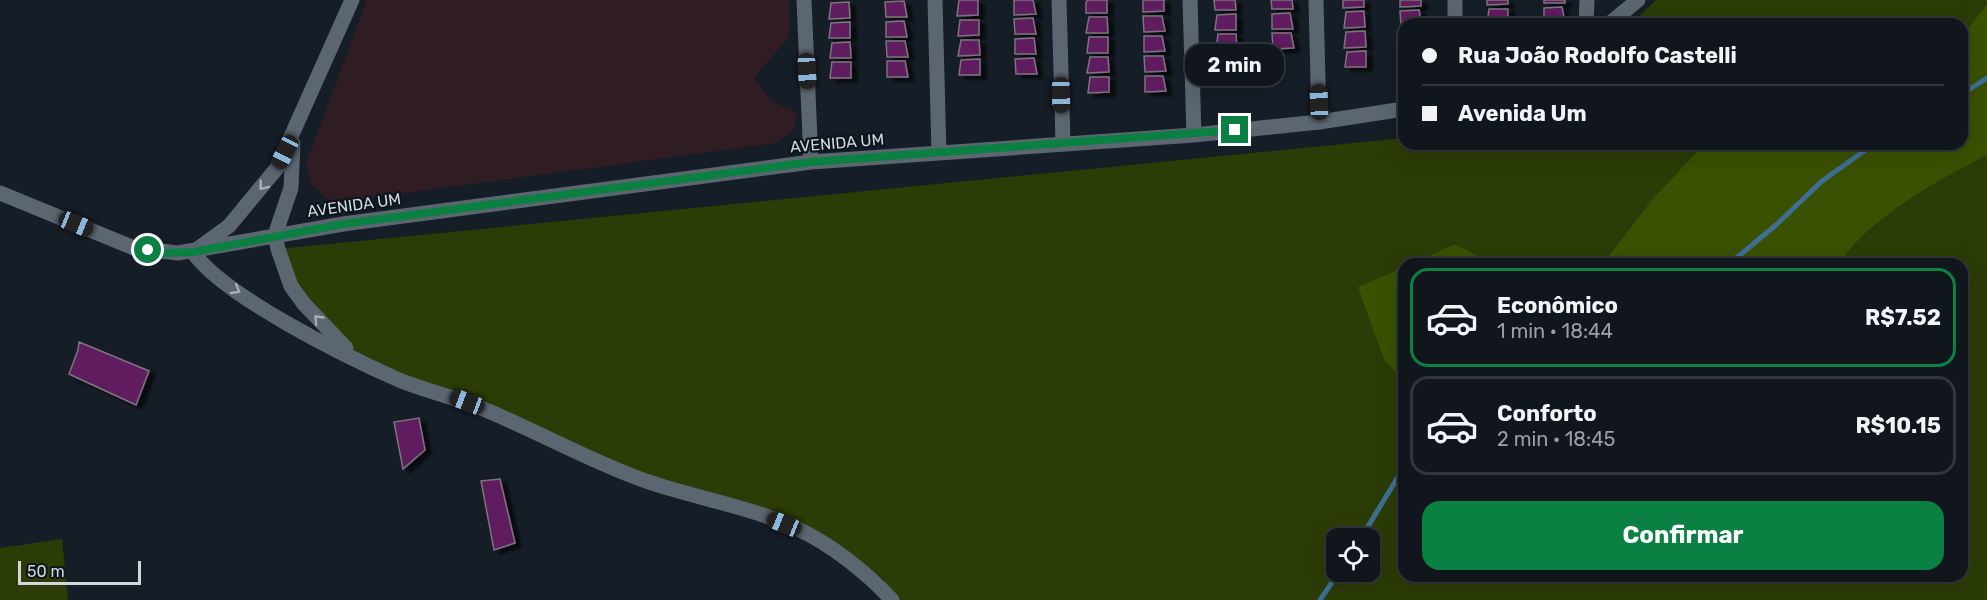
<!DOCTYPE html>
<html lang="pt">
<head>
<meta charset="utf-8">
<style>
	body { margin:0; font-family:Rubik,sans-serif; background:#1e2329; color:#f1f3f6; height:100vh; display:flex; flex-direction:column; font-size:22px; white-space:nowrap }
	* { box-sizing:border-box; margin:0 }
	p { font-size:20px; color:#9c9fa3 }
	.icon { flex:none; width:33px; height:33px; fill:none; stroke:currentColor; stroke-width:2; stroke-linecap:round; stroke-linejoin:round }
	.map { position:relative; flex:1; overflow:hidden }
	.drawer { position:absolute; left:1398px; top:258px; width:570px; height:324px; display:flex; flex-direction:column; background:#10161c; border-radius:18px; box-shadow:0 6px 24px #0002,0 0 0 2px #30353b }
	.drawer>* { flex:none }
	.hud { position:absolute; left:1398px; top:18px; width:570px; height:132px; border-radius:18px; box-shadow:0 6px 24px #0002,0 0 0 2px #30353b; display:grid; align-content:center; height:132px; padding:0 24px; background:#10161c }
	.tools { position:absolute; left:1326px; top:528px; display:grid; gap:12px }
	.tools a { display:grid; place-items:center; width:54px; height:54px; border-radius:12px; background:#10161c; box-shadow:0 6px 24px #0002,0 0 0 2px #30353b; font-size:30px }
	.scale { position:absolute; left:18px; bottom:15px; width:123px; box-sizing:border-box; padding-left:6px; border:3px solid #d2d7dd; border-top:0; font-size:16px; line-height:21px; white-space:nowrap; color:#d2d7dd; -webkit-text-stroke:4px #0c141c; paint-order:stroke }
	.end { position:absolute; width:27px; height:27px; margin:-14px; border:8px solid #0b8043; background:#fff; box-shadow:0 0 0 3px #fff }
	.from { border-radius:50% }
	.bubble { position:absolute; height:42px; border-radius:18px; background:#10161c; box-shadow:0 6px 24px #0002,0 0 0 2px #30353b; font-size:20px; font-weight:700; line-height:42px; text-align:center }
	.car { position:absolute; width:18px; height:36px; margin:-18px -9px; border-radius:8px; box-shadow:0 0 4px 2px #0007; background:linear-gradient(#222 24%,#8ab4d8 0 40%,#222 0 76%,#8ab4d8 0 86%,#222 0) }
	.hud b { display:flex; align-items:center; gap:21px; height:57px; font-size:22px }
	.hud b+b { border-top:2px solid #30353b }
	.hud i { width:15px; height:15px; background:#f1f3f6 }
	ul { padding:10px 0 0; list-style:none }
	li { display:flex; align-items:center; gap:18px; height:99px; margin:0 12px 9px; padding:0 12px; border:3px solid #30353b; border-radius:18px }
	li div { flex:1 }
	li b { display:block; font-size:22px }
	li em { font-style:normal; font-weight:700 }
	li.current { border-color:#0b8043 }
	li>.icon { width:54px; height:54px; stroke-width:1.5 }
	.cta { display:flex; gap:12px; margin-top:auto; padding:12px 24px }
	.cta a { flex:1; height:69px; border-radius:18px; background:#0b8043; color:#fff; font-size:24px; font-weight:700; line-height:69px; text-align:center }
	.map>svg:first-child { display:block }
	.education { fill:#2f1d23 }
	.green { fill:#2b3c06; fill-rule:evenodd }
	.forest { fill:#395100 }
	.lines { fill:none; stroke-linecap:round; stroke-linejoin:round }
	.stream { stroke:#3f6e93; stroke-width:5 }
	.building { fill:#5e1a5e; stroke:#7e737e; stroke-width:1.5; filter:url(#shadow) }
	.minor { stroke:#5c6670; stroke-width:15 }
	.oneway { stroke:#a9afb7 }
	.route { stroke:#0b8043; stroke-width:8 }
	.labels { text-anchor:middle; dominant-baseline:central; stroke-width:4.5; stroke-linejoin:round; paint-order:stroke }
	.street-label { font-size:16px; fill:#d2d7dd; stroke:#0c141c }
</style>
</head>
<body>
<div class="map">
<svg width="1987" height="600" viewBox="0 0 1987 600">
	<defs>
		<filter id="shadow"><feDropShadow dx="6" dy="4" stdDeviation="1.5" flood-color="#0009"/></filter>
	</defs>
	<rect width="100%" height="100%" fill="#151d26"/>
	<path class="education" d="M367,0h423l-1,37 -35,41 17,23 26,12 -1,10 -4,8 -15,12 -439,59 -11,-3 -16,-15 -5,-21z"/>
	<path class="green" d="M1656,0h331v4l-25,32v-12h-331z
		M1404,138v6h300l-58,63 -42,55 -110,2 -39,-20 -45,20h-6v3l-45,20 25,73 20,21v195h558v-312h-123c31,-47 99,-83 148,-109v445h-1095l-9,-21 -49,-36 -155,-53 -328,-134 -60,-70 -13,-37zM1336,538h34v34h-34z
		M62,539l6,61h-68v-52z"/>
	<path class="forest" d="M1987,4v151c-49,26 -117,62 -148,109h-246l11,-2 46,-60 54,-58h258v-108z
		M1455,244l39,20h-84z
		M1404,267v114l-20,-21 -26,-73z"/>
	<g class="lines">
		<path class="stream" d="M1962,94l25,-16
			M1729,264l47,-39 46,-44 52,-37
			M1361,538l43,-71
			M1320,600l19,-28"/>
	</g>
	<path class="building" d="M959,0h19v15l-21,1z
		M1014,0h19l3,14 -22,1z
		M1088,0h19v13h-21v-11z
		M1143,0h21v11l-21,1z
		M1214,0h21l1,10h-21z
		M1271,0h21l1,9h-21z
		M1343,0h21v7l-21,1z
		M1400,0h21v6l-21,1z
		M1487,0h21v4l-21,1z
		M1544,0h21v3h-21z
		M904,1l3,16h-21l-1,-15z
		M849,2l1,16 -21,1 2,-16z
		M1562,7l3,16h-21v-15z
		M1489,9h19v15h-21z
		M1419,10l3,14 -21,2 -1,-15z
		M1364,11l1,16 -21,1 2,-16z
		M1290,13l3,16h-21v-15z
		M1236,14v16h-21l2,-15z
		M1143,16h19l3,15 -21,1z
		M1089,17h18l1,16h-22z
		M1033,18l3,16h-21l-1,-15z
		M960,20h19v15l-21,1z
		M904,21l3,16h-21v-15z
		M850,22v16h-21l2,-15z
		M1365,31l1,16 -22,1 2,-16z
		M1272,33h19l3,15 -21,1z
		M1218,34h18l1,16h-21z
		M1144,36h18l3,15 -21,1z
		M1089,37h19v16h-21z
		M1034,38l2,16h-21v-15z
		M961,40h18l1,15 -22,1z
		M886,41h19l3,16h-21z
		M850,42l1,16h-21l2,-15z
		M1366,51v16h-21l2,-15z
		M1144,56h19l3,15 -21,1z
		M1090,57h18l1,15 -22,1z
		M1034,58l3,16h-21l-1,-15z
		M980,59v16h-21l2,-15z
		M887,61h18l3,16h-21z
		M832,62h19v16h-21z
		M1145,76h18l3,15 -21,1z
		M1090,77h19v15l-21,1z
		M79,342l70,29 -13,34 -67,-31 9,-24z
		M419,418l6,32 -22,19 -9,-47z
		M500,479l15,64 -21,7 -13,-69z"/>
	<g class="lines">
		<path class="minor" d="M804,0l7,162
			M935,0l4,153
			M1059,0l4,143
			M1190,0l4,135
			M1316,0l3,122
			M1455,0v24
			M1586,24l1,-24
			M1609,24l29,-24
			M293,143l-2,45 -16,47 3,14 13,37 13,18 42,44
			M0,193l134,55 44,5 165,-29 468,-62 383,-27 125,-13 85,-13
			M196,250l33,-24 48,-58 75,-168
			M193,252c30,44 154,105 206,128 27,11 55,17 82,28 54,22 106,52 162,72 51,18 106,26 155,49 34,16 69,44 94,71"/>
	</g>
	<defs><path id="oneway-chevron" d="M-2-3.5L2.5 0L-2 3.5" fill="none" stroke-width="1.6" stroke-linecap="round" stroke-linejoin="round" transform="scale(1.5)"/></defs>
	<g class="oneway">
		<use href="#oneway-chevron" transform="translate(263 186) rotate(128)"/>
		<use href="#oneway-chevron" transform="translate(236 290) rotate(31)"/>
		<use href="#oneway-chevron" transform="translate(318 319) rotate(-133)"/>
	</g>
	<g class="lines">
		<path class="route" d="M148,250l13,3 32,-1 150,-28 468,-62 424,-32"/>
	</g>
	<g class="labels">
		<g class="street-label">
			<text transform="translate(837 143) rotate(-5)">AVENIDA UM</text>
			<text transform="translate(354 205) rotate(-8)">AVENIDA UM</text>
		</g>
	</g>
</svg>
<div class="tools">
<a><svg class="icon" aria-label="locate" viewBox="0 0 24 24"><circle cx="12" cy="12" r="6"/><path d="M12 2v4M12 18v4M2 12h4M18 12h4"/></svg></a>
</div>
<div class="scale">50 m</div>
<i class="end from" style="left:148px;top:250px"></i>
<i class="end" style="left:1235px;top:130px"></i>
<div class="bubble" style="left:1185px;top:44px;width:99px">2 min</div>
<i class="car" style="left:807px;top:71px;rotate:177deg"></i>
<i class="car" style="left:1061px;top:95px;rotate:179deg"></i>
<i class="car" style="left:1319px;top:102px;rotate:358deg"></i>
<i class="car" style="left:285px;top:152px;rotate:207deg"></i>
<i class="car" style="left:76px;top:224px;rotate:112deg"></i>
<i class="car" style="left:467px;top:402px;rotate:291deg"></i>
<i class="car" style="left:784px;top:524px;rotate:292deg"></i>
<div class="hud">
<b><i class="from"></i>Rua João Rodolfo Castelli</b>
<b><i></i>Avenida Um</b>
</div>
<section class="drawer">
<ul>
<li class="current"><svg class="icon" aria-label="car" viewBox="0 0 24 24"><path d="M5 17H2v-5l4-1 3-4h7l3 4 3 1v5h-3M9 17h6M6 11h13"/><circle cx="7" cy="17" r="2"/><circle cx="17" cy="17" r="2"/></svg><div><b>Econômico</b><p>1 min · 18:44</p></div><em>R$7.52</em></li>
<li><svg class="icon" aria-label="car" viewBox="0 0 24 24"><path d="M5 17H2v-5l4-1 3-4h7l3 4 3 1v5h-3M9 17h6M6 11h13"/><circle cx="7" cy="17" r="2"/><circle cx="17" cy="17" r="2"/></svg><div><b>Conforto</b><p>2 min · 18:45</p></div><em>R$10.15</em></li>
</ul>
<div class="cta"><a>Confirmar</a></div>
</section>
</div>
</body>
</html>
